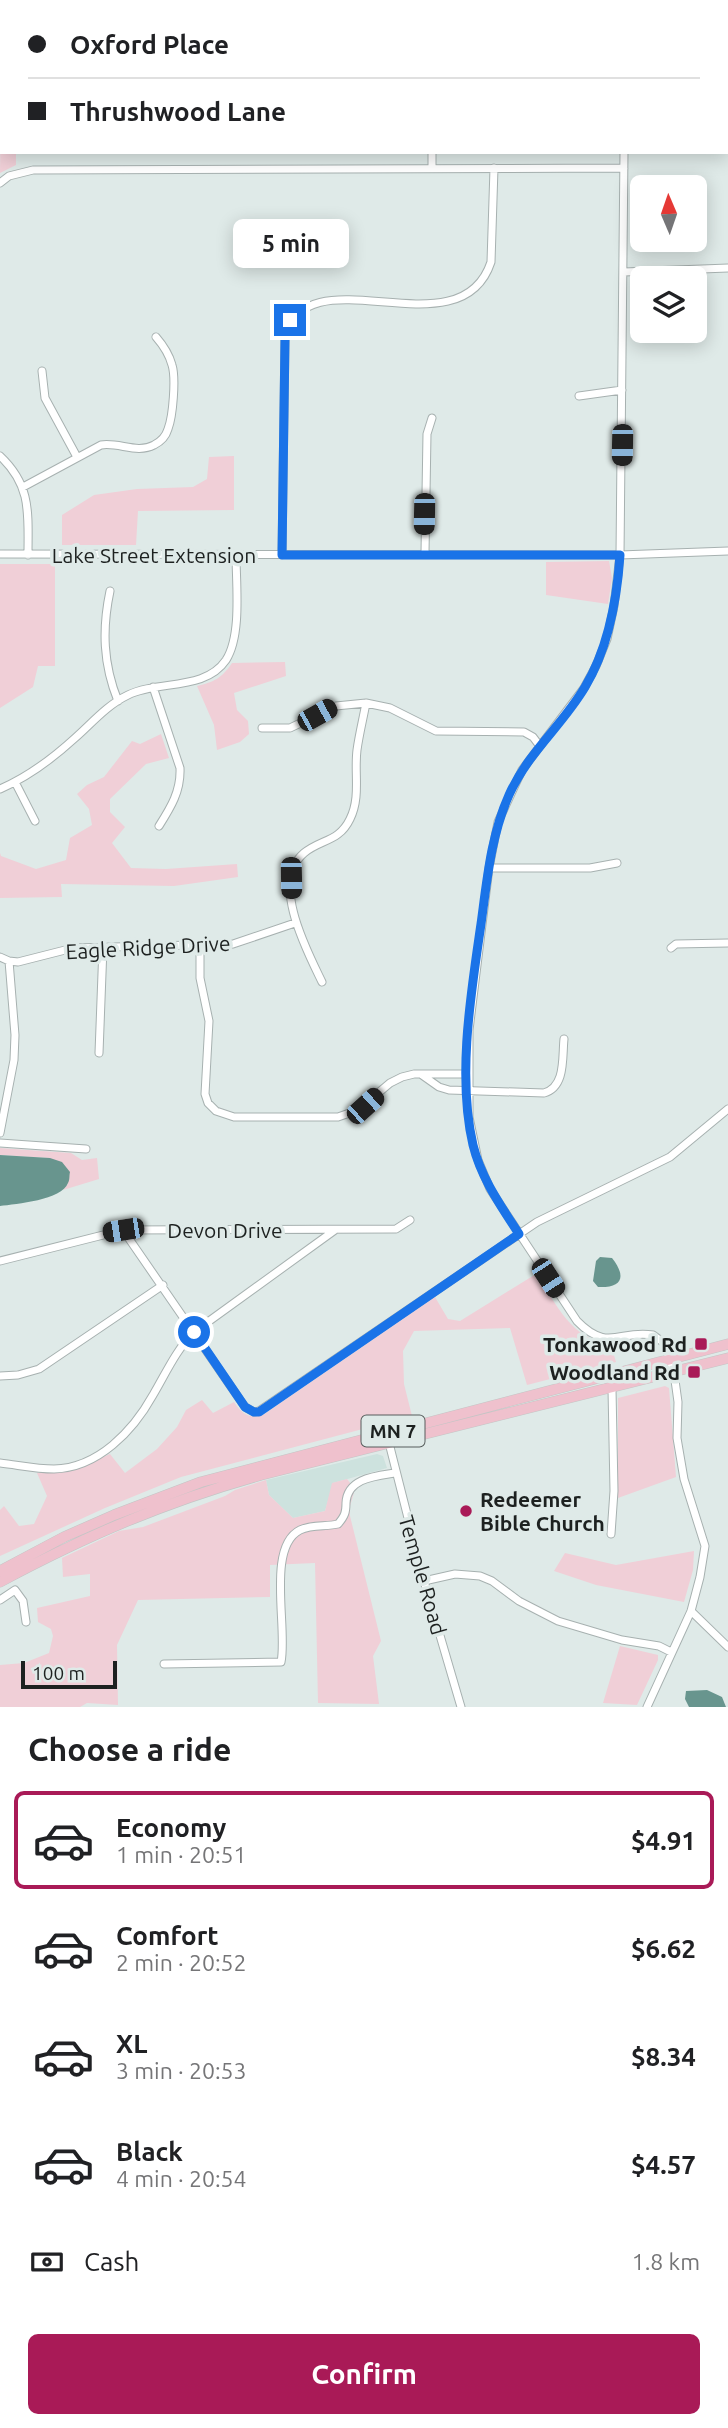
<!DOCTYPE html>
<html lang="en">
<head>
<meta charset="utf-8">
<style>
	body { margin:0; font-family:Ubuntu,sans-serif; background:#f2f2f2; color:#202124; height:100vh; display:flex; flex-direction:column; font-size:26px; white-space:nowrap }
	* { box-sizing:border-box; margin:0 }
	p { font-size:23px; color:#757577 }
	.icon { flex:none; width:38px; height:38px; fill:none; stroke:currentColor; stroke-width:2; stroke-linecap:round; stroke-linejoin:round }
	.map { position:relative; height:1707px; overflow:hidden }
	.side { display:flex; flex-direction:column; background:#fff; flex:1 }
	.side>* { flex:none }
	.hud { position:absolute; left:0px; top:0px; width:728px; height:154px; box-shadow:0 4px 18px #0003; display:grid; align-content:center; height:154px; padding:0 28px; background:#fff }
	.needle { width:46px; rotate:358deg }
	.buttons { position:absolute; left:630px; top:175px; display:grid; gap:14px }
	.buttons a { display:grid; place-items:center; width:77px; height:77px; border-radius:10px; background:#fff; box-shadow:0 4px 18px #0003; font-size:35px }
	.scale { position:absolute; left:21px; bottom:18px; width:96px; box-sizing:border-box; padding-left:7px; border:4px solid #1d2120; border-top:0; font-size:19px; line-height:24px; white-space:nowrap; color:#1d2120; -webkit-text-stroke:5px #dfeae8; paint-order:stroke }
	.end { position:absolute; width:32px; height:32px; margin:-16px; border:9px solid #1a73e8; background:#fff; box-shadow:0 0 0 4px #fff }
	.from { border-radius:50% }
	.bubble { position:absolute; height:49px; border-radius:10px; background:#fff; box-shadow:0 4px 18px #0003; font-size:23px; font-weight:600; line-height:49px; text-align:center }
	.car { position:absolute; width:21px; height:42px; margin:-21px -10px; border-radius:9px; box-shadow:0 0 5px 2px #0007; background:linear-gradient(#222 24%,#8ab4d8 0 40%,#222 0 76%,#8ab4d8 0 86%,#222 0) }
	.hud b { display:flex; align-items:center; gap:24px; height:66px; font-size:26px }
	.hud b+b { border-top:2px solid #e0e0e0 }
	.hud i { width:18px; height:18px; background:#202124 }
	ul { padding:0; list-style:none }
	li { display:flex; align-items:center; gap:21px; height:98px; margin:0 14px 10px; padding:0 14px; border:4px solid transparent; border-radius:10px }
	li div { flex:1 }
	li b { display:block; font-size:26px }
	li em { font-style:normal; font-weight:600 }
	li.selected { border-color:#a91a57 }
	li>.icon { width:63px; height:63px; stroke-width:1.5 }
	h2 { padding:0 28px; font-size:32px; line-height:84px }
	.pay { display:flex; align-items:center; gap:18px; height:77px; padding:0 28px; font-size:26px }
	.pay p { margin-inline-start:auto }
	.action { display:flex; gap:14px; margin-top:auto; padding:14px 28px }
	.action a { flex:1; height:80px; border-radius:10px; background:#a91a57; color:#fff; font-size:28px; font-weight:600; line-height:80px; text-align:center }
	.map>svg:first-child { display:block }
	.built { fill:#cde2de }
	.green { fill:#f0cfd7 }
	.water { fill:#68958e }
	.lines { fill:none; stroke-linecap:round; stroke-linejoin:round }
	.minor-casing { stroke:#a7b1b0; stroke-width:9 }
	.major-casing { stroke:#c4c5c5; stroke-width:11 }
	.minor { stroke:#fff; stroke-width:7 }
	.major { stroke:#efc1cd; stroke-width:10 }
	.route { stroke:#1a73e8; stroke-width:9 }
	.poi-dot { fill:#a91a57; stroke:#dfeae8; stroke-width:2.5 }
	.labels { text-anchor:middle; dominant-baseline:central; stroke-width:7; stroke-linejoin:round; paint-order:stroke }
	.shield { fill:#dfeae8; stroke:#575d5c; stroke-width:2 }
	.shield-label { font-size:19px; font-weight:bold; fill:#1d2120 }
	.street-label { font-size:21px; fill:#1d2120; stroke:#dfeae8 }
	.poi-label { font-size:21px; font-weight:bold; fill:#1d2120; stroke:#dfeae8; text-anchor:end }
</style>
</head>
<body>
<div class="map">
<svg width="728" height="1707" viewBox="0 0 728 1707">
	<rect width="100%" height="100%" fill="#dfeae8"/>
	<path class="built" d="M377,1454l6,2 4,12 -54,15 -8,28 -32,7 -24,-23 -3,-15z"/>
	<path class="green" d="M2,7v145h14v13l-16,8z
		M234,456v54l-96,1 -2,34h-74v-30l32,-20 43,-6 56,-2 14,-8 2,-22z
		M609,561l3,17 -4,26 -62,-9v-33z
		M0,564h55v102h-17l-5,21 -33,21z
		M285,662l1,14 -52,17 3,17 11,11 1,13 -9,8 -23,8 -3,-25 -17,-39c17,-4 25,-8 35,-23z
		M161,734l8,24 -23,6 -36,35v13l15,15 -13,16 19,25 35,1 71,-5 1,13 -64,9 -113,-2 1,13 -62,1v-45l1,3 35,13 30,-9 4,-22 22,-13 -3,-16 -12,-15 10,-9 17,-8 28,-36 8,3z
		M0,1148l71,5 11,7 15,-2 2,21 -36,11 5,-6 -18,-26 -50,-3z
		M536,1274c22,32 34,64 75,71l5,17 -89,23 -17,-57 -96,3 -11,20 1,33 8,32 -231,61 -76,31 -105,48v-46l4,-4 15,20 15,-2 13,-28 -10,-23 31,-1 42,-18 15,19 32,-24 20,-22 9,-17 16,-10 11,13 21,-11c8,12 15,17 29,13l172,-118 13,22 12,2z
		M665,1386l4,2 7,89 -58,21v-100z
		M347,1479l8,10 -5,17v10l31,125 -8,15 6,48 -61,-1 -3,-140 -45,2v32l-132,3 -21,45 1,60 -31,-2 -7,4h-80v-42l24,-2 25,-10 4,-17 -2,-7 -13,-7 -1,-14 53,-12v-22l-27,3 -1,-19 57,-27 24,-4 82,-31 10,-6 31,-10 3,15 24,23 32,-7 7,-28z
		M694,1551l-1,19 -9,32 -88,-17 -42,-14 11,-18 51,12z
		M620,1646l38,9v5l-21,45 -34,-2z"/>
	<path class="water" d="M0,1155l50,3 12,4 8,10c-1,4 0,8 -2,11 -6,17 -52,21 -68,23z
		M600,1257l12,1c15,19 10,30 -14,29l-5,-6 3,-20z
		M707,1690l15,7 4,10h-37l-4,-8 1,-8z"/>
	<g class="lines">
		<defs>
			<path id="minor" d="M341,2l3,-2
				M430,2v-2
				M626,2v-2
				M432,152v16
				M624,152l-4,403 -6,51 -7,33 -11,27 -12,22 -62,82 -24,52 -9,46 -20,162v87l9,43 12,29 87,132c31,32 43,8 76,14l11,8 10,30 4,29 -1,36 7,41 21,67 -5,31 -9,34 -44,96
				M0,183l9,-7 24,-6 591,-2
				M624,272l104,-4
				M42,371l3,27 32,59
				M579,396l43,-6
				M0,456c32,30 28,58 28,99
				M23,487l78,-42c18,-3 36,9 53,0 6,-3 12,-9 14,-16 5,-13 8,-51 4,-64 -3,-11 -9,-20 -16,-28
				M425,553l2,-119 5,-16
				M0,554l620,1 108,-4
				M282,555l3,-216c19,-90 175,17 206,-77l3,-94
				M110,591c-8,38 -7,73 8,110
				M153,687l27,81c1,23 -9,39 -21,58
				M262,728h28l46,-22 30,-3 24,5 46,23 88,1 9,5 6,8
				M15,782l20,39
				M0,789c28,-12 52,-30 75,-51 17,-15 32,-33 53,-43 31,-15 77,-4 98,-35 16,-25 10,-76 10,-105
				M489,868h101l27,-5
				M200,946v32l9,43 -4,73 3,9 8,8 18,6h104l20,-7 32,-27 12,-6 12,-3h53
				M671,948l5,-4 52,-1
				M0,957l9,4 9,1 55,-14 160,-4 62,-21
				M322,982c-15,-31 -52,-100 -18,-129 17,-14 35,-11 46,-34 11,-22 4,-46 7,-69 2,-15 6,-31 9,-47
				M99,1053l4,-106
				M422,1075l17,12 10,3 95,3c22,-6 18,-36 20,-54
				M0,1133l14,-73 1,-25 -6,-74
				M0,1143l86,6
				M123,1230l122,177 9,5 5,-1 278,-189 133,-65 58,-48
				M0,1261l123,-31 273,-1 14,-9
				M0,1376l18,-1 21,-6 124,-84
				M389,1443l35,138 37,126
				M0,1463c18,2 36,6 54,6 44,-1 79,-38 99,-74 13,-22 23,-45 41,-63l141,-102
				M611,1534l3,-43 -2,-102
				M424,1581l31,-7 25,2 12,5 27,20 39,20 64,19 37,6 12,6
				M0,1600l15,-10 8,11 3,21
				M691,1611l37,36
				M164,1664l117,-2c7,-33 -15,-115 19,-132 12,-6 26,-3 38,-6 7,-8 8,-12 8,-21 1,-25 30,-27 49,-30"/>
			<path id="major" d="M0,1571l64,-34 50,-22 87,-33 527,-138
				M0,1582c88,-47 165,-80 261,-107l467,-117"/>
		</defs>
		<use href="#minor" class="minor-casing"/>
		<use href="#major" class="major-casing"/>
		<use href="#minor" class="minor"/>
		<use href="#major" class="major"/>
	</g>
	<g class="lines">
		<path class="route" d="M194,1332l51,75 9,5h5l260,-178c-18,-28 -38,-56 -46,-89 -16,-69 -2,-152 8,-221 6,-44 10,-89 28,-129 20,-44 53,-69 76,-108 24,-40 32,-87 35,-132h-338l3,-216 5,-19"/>
	</g>
	<g class="poi-dot">
		<rect x="694" y="1337" width="14" height="14" rx="3.5"/>
		<rect x="687" y="1365" width="14" height="14" rx="3.5"/>
		<circle cx="466" cy="1511" r="7"/>
	</g>
	<g class="labels">
		<rect class="shield" x="361.5" y="1415.5" width="63" height="31" rx="5"/>
		<g class="shield-label">
			<text x="393" y="1431">MN 7</text>
		</g>
		<g class="street-label">
			<text x="154" y="555">Lake Street Extension</text>
			<text transform="translate(148 947) rotate(-3)">Eagle Ridge Drive</text>
			<text x="225" y="1230">Devon Drive</text>
			<text transform="translate(423 1575) rotate(74)">Temple Road</text>
		</g>
		<g class="poi-label">
			<text x="687" y="1344">Tonkawood Rd</text>
			<text x="680" y="1372">Woodland Rd</text>
			<text x="480" y="1499" text-anchor="start">Redeemer<tspan x="480" dy="24">Bible Church</tspan></text>
		</g>
	</g>
</svg>
<div class="buttons">
<a><svg class="needle" viewBox="-14 -14 28 28"><path d="M0-13l5 13h-10z" fill="#e53935"/><path d="M0 13l5-13h-10z" fill="#757577"/></svg></a>
<a><svg class="icon" aria-label="layers" viewBox="0 0 24 24"><path d="M12 4l9 5-9 5-9-5zM3 14l9 5 9-5"/></svg></a>
</div>
<div class="scale">100 m</div>
<i class="end from" style="left:194px;top:1332px"></i>
<i class="end" style="left:290px;top:320px"></i>
<div class="bubble" style="left:233px;top:219px;width:116px">5 min</div>
<i class="car" style="left:622px;top:445px;rotate:181deg"></i>
<i class="car" style="left:424px;top:514px;rotate:181deg"></i>
<i class="car" style="left:317px;top:715px;rotate:61deg"></i>
<i class="car" style="left:291px;top:878px;rotate:179deg"></i>
<i class="car" style="left:365px;top:1106px;rotate:48deg"></i>
<i class="car" style="left:123px;top:1230px;rotate:261deg"></i>
<i class="car" style="left:548px;top:1278px;rotate:147deg"></i>
<div class="hud">
<b><i class="from"></i>Oxford Place</b>
<b><i></i>Thrushwood Lane</b>
</div>
</div>
<section class="side">
<h2>Choose a ride</h2>
<ul>
<li class="selected"><svg class="icon" aria-label="car" viewBox="0 0 24 24"><path d="M5 17H2v-5l4-1 3-4h7l3 4 3 1v5h-3M9 17h6M6 11h13"/><circle cx="7" cy="17" r="2"/><circle cx="17" cy="17" r="2"/></svg><div><b>Economy</b><p>1 min · 20:51</p></div><em>$4.91</em></li>
<li><svg class="icon" aria-label="car" viewBox="0 0 24 24"><path d="M5 17H2v-5l4-1 3-4h7l3 4 3 1v5h-3M9 17h6M6 11h13"/><circle cx="7" cy="17" r="2"/><circle cx="17" cy="17" r="2"/></svg><div><b>Comfort</b><p>2 min · 20:52</p></div><em>$6.62</em></li>
<li><svg class="icon" aria-label="car" viewBox="0 0 24 24"><path d="M5 17H2v-5l4-1 3-4h7l3 4 3 1v5h-3M9 17h6M6 11h13"/><circle cx="7" cy="17" r="2"/><circle cx="17" cy="17" r="2"/></svg><div><b>XL</b><p>3 min · 20:53</p></div><em>$8.34</em></li>
<li><svg class="icon" aria-label="car" viewBox="0 0 24 24"><path d="M5 17H2v-5l4-1 3-4h7l3 4 3 1v5h-3M9 17h6M6 11h13"/><circle cx="7" cy="17" r="2"/><circle cx="17" cy="17" r="2"/></svg><div><b>Black</b><p>4 min · 20:54</p></div><em>$4.57</em></li>
</ul>
<div class="pay"><svg class="icon" aria-label="cash" viewBox="0 0 24 24"><path d="M3 7h18v10H3z"/><circle cx="12" cy="12" r="2"/></svg>Cash<p>1.8 km</p></div>
<div class="action"><a>Confirm</a></div>
</section>
</body>
</html>
